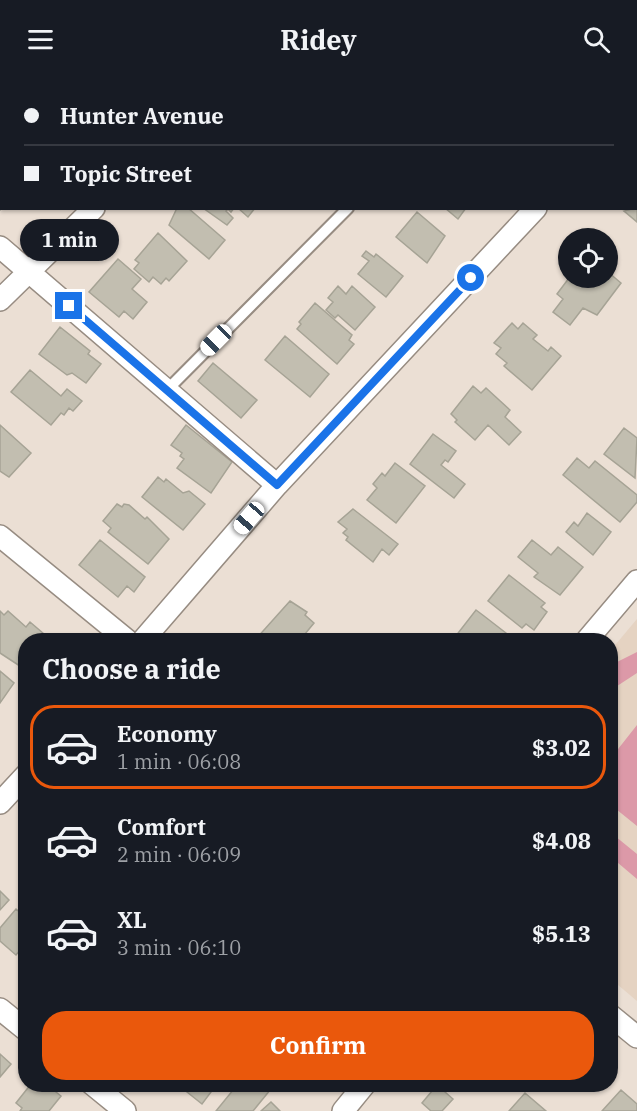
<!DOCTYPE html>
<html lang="en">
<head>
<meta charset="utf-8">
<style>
	body { margin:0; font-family:"IBM Plex Serif",serif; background:#20242c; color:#f1f3f6; height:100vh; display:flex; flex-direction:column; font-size:22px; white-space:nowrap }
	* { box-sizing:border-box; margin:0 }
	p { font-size:20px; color:#9ea1a6 }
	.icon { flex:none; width:33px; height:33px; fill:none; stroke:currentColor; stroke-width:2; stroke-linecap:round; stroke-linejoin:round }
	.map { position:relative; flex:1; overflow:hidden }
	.drawer { position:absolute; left:18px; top:555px; width:600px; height:459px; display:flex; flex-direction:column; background:#171b24; border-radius:24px; box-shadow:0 2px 4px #0004 }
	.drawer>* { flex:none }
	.banner { position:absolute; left:0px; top:0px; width:638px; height:132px; box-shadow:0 2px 4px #0004; display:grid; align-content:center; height:132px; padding:0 24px; background:#171b24 }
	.buttons { position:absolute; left:558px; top:150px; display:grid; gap:12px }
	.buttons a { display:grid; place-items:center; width:60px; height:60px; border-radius:50%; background:#171b24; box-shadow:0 2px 4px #0004; font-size:30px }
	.end { position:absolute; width:27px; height:27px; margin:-14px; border:8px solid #1a73e8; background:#fff; box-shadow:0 0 0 3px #fff }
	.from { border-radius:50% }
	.bubble { position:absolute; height:42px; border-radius:21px; background:#171b24; box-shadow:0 2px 4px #0004; font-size:20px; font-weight:700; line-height:42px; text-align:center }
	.car { position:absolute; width:18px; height:36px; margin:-18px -9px; border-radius:8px; box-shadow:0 0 4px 2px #0007; background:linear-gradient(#fff 24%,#345 0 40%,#fff 0 76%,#345 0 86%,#fff 0) }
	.banner b { display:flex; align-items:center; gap:21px; height:57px; font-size:22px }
	.banner b+b { border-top:2px solid #363941 }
	.banner i { width:15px; height:15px; background:#f1f3f6 }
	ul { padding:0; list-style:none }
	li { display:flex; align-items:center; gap:18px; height:84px; margin:0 12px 9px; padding:0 12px; border:3px solid transparent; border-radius:24px }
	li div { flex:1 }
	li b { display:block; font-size:22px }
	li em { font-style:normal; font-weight:700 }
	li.selected { border-color:#ea580c }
	li>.icon { width:54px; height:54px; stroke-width:1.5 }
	h2 { padding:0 24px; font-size:27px; line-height:72px }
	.primary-button { display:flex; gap:12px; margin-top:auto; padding:12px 24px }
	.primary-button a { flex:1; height:69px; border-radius:24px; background:#ea580c; color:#fff; font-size:24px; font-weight:700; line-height:69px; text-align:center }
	header { display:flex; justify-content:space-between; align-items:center; height:78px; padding:0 24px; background:#171b24; font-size:27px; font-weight:700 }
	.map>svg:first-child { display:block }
	.built { fill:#e5d3c2 }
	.green { fill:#dc99a8 }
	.building { fill:#c2beb0; stroke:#a6a395; stroke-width:1.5 }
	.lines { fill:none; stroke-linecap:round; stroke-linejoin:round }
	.lane-casing { stroke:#978c82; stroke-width:14 }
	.street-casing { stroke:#978c82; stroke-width:24 }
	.lane { stroke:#fff; stroke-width:10 }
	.street { stroke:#fff; stroke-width:21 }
	.route { stroke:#1a73e8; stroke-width:8 }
</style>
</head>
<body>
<header><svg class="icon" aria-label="menu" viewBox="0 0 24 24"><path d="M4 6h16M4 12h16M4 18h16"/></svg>Ridey<svg class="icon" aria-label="search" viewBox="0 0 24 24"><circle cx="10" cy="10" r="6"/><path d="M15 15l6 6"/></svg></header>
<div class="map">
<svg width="637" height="1033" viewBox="0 0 637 1033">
	<rect width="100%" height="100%" fill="#ebdfd4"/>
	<path class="built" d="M637,541v382l-26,-22v-329z"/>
	<path class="green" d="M637,574v21l-26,17v-25z
		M637,647v101l-26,-21v-47z
		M610,754l27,22v25l-26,-22z"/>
	<path class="building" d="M63,0h43l2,2h-43z
		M335,0h41l2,2h-41z
		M546,0h47l-48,2z
		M0,98l2,32 -2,2z
		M636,115l1,1v28l-13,-11 12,-3z
		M177,130h11l37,32 -16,19 -40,-34z
		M203,130h31l-3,4 -3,-3 -2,2 7,7 -6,7z
		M238,130h17l-7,9z
		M445,130h21l-8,11z
		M417,134l28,24 -18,27 -31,-26z
		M158,155l29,28 -18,20 -3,-3 -5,6 -8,-7 -4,5 -15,-13 5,-6 -4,-3z
		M366,173l8,6 2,-3 27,22 -17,21 -28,-23 11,-13 -7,-5z
		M118,181l23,20 -9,10 15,13 -14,17 -9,-8 -5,6 -30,-25z
		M608,194l13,11 -24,32 -14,-7 -13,17 -17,-13 10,-13 -6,-5 12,-16h39z
		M338,208l8,8 6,-8 23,21 -20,23 -17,-15 -3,3 -9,-8 7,-8 -5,-4z
		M315,225l37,32 -3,5 5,4 -17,20 -40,-35 4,-5 -2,-2z
		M512,245l6,6 5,-6 14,12 -4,4 15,12 3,-4 10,9 -29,34 -28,-24 3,-3 -11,-9 5,-6 -7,-5z
		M60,249l30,24 -2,3 13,10 -15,19 -14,-10 -5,2 -28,-21z
		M285,258l44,38 -19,23 -45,-37z
		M213,285l44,37 -16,18 -43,-37z
		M30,292l31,26 6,-7 15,12 -9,10 -4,-3 -5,7 -3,-2 -10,12 -40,-33z
		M473,308l8,7 5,-5 24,22 -5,7 16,15 -12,13 -21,-20 -13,15 -20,-18 2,-2 -6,-6z
		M0,347l31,28 -22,24 -9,-6z
		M186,347l46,37 -21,31 -34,-25 7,-9 -4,-3 2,-3 -11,-8z
		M624,350l13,10 -2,40 -31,-24z
		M433,356l23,17 -8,11 -3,-2 -4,5 24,19 -11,14 -44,-34z
		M577,380l12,10 6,-7 42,34v7l-17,20 -57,-47z
		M395,385l30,23 -29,37 -29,-23 10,-12 -4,-4 9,-11 3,3z
		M158,399l6,5 2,-3 17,14 6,-2 16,13 -22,26 -41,-33z
		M117,426l5,3 2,-3 5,1 16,14 2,-2 22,22 -21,25 -40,-32 3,-4 -8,-7z
		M353,431l45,35 -9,11 -7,-6 -9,13 -27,-22 2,-3 -5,-4 4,-4 -9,-7z
		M587,435l24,19 -18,23 -27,-23 8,-10 4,4z
		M100,462l45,37 -11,15 -7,-6 -9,11 -39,-32z
		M532,462l19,15 7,-8 25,20 -23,28 -26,-18 4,-4 -20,-16z
		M509,497l36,28 -4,4 6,5 -13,18 -8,-6 -4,4 -34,-27z
		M290,523l17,11 -2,3 9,8 -14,17h-45z
		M476,532l8,6 31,24h-55l-5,-3z
		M0,533l4,4 4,-4 18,16 4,-5 21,18h-25v30l-26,-17z
		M0,593l14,12 -14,20z
		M0,813l9,9 -9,10z
		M16,831l10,9v25l-10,12 -16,-14v-13z
		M0,976l11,10 -11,13z
		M31,1006h15l15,12 -12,15h-29l2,-3 -6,-5z
		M177,1006h40l-15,20z
		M238,1006h37l-22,27h-37z
		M437,1007l16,14 -11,12h-11l-9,-8z
		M621,1012l16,14v7h-35z
		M525,1015l21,18h-37z
		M271,1024l9,9h-19z"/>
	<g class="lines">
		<defs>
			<path id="lane" d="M167,312l181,-182"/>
			<path id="street" d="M227,2l1,-2
				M636,24l1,-1
				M0,169l277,238
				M0,222l94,-92
				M0,458l127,104
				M143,562l134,-155 259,-277
				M587,562l50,-59
				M0,725l26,-28
				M0,931l26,21
				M610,937l27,22
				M92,1006l33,27
				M343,1033l22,-27"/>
		</defs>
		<use href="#lane" class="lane-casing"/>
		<use href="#street" class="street-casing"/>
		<use href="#lane" class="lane"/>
		<use href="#street" class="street"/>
	</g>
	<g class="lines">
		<path class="route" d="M69,228l208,179 194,-207"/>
	</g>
</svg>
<div class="buttons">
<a><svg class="icon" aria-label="locate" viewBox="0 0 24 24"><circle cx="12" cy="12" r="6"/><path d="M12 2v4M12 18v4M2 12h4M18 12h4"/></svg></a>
</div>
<i class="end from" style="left:471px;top:200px"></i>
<i class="end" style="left:69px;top:228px"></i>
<div class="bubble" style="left:20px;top:141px;width:99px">1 min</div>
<i class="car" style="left:216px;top:262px;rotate:225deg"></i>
<i class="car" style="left:249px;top:440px;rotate:221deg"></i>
<div class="banner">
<b><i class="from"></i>Hunter Avenue</b>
<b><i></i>Topic Street</b>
</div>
<section class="drawer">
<h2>Choose a ride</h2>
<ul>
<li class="selected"><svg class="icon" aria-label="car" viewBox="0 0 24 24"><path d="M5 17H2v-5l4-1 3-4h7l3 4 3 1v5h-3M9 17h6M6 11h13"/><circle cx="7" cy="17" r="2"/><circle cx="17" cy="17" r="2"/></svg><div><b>Economy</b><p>1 min · 06:08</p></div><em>$3.02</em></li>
<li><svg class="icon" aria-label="car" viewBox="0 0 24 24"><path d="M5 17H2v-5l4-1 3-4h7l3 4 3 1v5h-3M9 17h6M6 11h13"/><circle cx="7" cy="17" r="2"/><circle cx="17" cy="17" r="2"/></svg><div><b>Comfort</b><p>2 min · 06:09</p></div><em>$4.08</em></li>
<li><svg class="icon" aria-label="car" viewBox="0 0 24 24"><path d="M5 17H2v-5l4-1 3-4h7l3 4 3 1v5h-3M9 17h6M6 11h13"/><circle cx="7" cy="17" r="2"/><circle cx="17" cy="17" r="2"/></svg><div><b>XL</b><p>3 min · 06:10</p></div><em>$5.13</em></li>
</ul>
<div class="primary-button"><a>Confirm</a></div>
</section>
</div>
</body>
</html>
